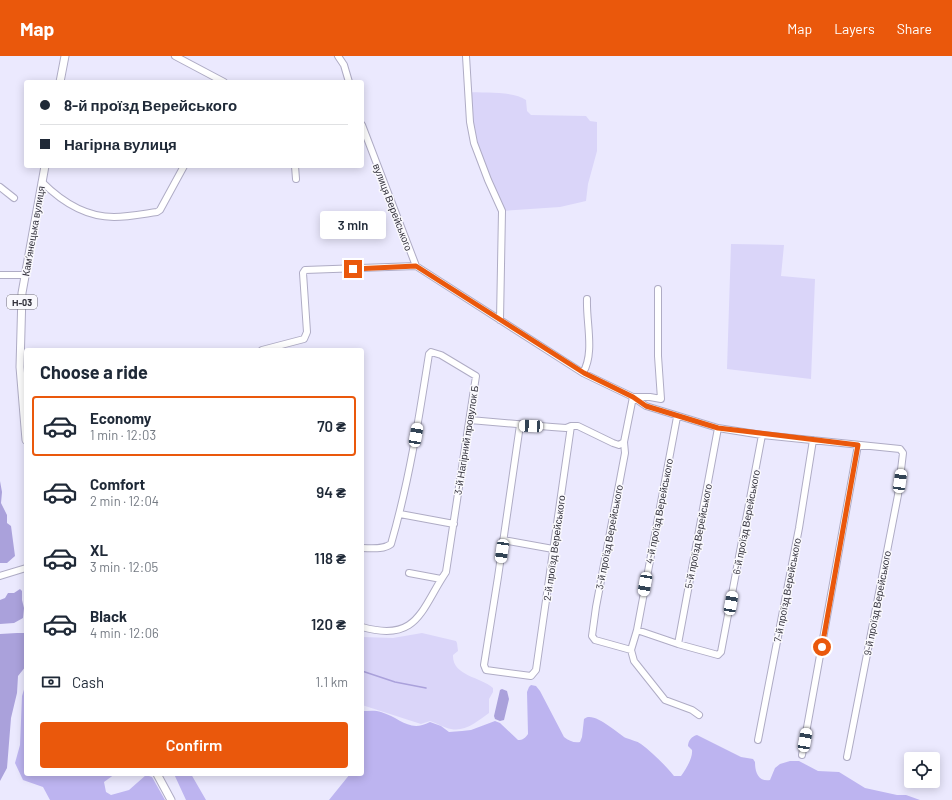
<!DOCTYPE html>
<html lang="en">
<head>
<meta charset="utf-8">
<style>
	body { margin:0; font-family:Barlow,sans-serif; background:#f6f6f7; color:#1f2937; height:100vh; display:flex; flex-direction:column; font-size:15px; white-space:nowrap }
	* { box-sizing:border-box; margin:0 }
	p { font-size:13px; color:#747a83 }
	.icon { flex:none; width:22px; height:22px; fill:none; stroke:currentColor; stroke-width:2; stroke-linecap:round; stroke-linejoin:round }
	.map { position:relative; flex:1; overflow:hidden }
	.drawer { position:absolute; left:24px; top:292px; width:340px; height:428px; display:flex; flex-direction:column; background:#fff; border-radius:4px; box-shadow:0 2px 10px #0003 }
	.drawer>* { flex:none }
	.hud { position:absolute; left:24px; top:24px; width:340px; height:88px; border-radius:4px; box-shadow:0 2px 10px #0003; display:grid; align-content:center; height:88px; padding:0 16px; background:#fff }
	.fabs { position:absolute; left:904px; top:696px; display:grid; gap:8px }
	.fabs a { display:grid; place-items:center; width:36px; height:36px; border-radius:4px; background:#fff; box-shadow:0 2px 10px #0003; font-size:20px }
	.end { position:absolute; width:18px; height:18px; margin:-9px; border:5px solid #ea580c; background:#fff; box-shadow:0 0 0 2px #fff }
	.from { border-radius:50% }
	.bubble { position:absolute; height:28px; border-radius:4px; background:#fff; box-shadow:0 2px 10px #0003; font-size:13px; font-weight:600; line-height:28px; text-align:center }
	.car { position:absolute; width:12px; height:24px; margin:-12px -6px; border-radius:5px; box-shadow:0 0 3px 1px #0007; background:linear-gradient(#fff 24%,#345 0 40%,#fff 0 76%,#345 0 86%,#fff 0) }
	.hud b { display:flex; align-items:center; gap:14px; height:38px; font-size:15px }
	.hud b+b { border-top:1px solid #e0e1e3 }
	.hud i { width:10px; height:10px; background:#1f2937 }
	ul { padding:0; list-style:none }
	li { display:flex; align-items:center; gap:12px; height:60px; margin:0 8px 6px; padding:0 8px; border:2px solid transparent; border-radius:4px }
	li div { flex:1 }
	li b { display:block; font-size:15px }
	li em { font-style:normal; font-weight:600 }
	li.on { border-color:#ea580c }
	li>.icon { width:36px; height:36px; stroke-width:1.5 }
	h2 { padding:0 16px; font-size:18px; line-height:48px }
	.pay { display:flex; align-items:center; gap:10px; height:44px; padding:0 16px; font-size:15px }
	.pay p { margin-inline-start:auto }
	.cta { display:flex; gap:8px; margin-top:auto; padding:8px 16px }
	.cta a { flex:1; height:46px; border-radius:4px; background:#ea580c; color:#fff; font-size:16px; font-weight:600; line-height:46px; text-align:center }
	header { display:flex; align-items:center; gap:24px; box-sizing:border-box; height:56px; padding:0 20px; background:#ea580c; color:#fff }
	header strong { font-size:19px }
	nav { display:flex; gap:22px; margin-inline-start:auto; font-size:14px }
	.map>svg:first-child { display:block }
	.green { fill:#dad5f9 }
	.forest { fill:#bdb4f0 }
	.water { fill:#aaa1db }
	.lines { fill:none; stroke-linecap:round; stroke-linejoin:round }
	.stream { stroke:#aaa1db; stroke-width:1.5 }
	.minor-casing { stroke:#afacc5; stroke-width:8 }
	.major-casing { stroke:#afacc5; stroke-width:9 }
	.minor { stroke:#fff; stroke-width:6 }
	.major { stroke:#fff; stroke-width:7 }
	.route { stroke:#ea580c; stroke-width:5 }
	.labels { text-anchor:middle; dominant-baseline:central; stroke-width:3; stroke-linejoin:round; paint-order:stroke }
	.shield { fill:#f9f8fd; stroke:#6e6d75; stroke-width:1 }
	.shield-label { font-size:9px; font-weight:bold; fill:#32313b }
	.street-label { font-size:10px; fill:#32313b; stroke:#f9f8fd }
</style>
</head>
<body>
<header>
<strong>Map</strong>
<nav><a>Map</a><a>Layers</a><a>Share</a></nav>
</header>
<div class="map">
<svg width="952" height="744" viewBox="0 0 952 744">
	<rect width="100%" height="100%" fill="#ebe9fe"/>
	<path class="green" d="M468,36c15,1 46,-1 58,8l1,11 4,4 55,1 4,5 7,1v29l-9,33 -2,17 -26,6 -58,4 -24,-54z
		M731,188l53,1 -3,31 34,3 -4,100 -84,-10z
		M422,577l34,8 1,2 1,8 -5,4c-1,21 28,22 40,33v4l-4,7v14c-11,8 -24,19 -38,16 -7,-1 -14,-6 -21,-8l-9,3 -59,-19v-68l31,1z"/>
	<path class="forest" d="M26,627v91h89l-11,8 2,10 5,3 18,-5 17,-15 6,2 13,23h-115l-7,-13 -20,-7 -8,-17 5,-18 2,-49z
		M531,629l5,1 4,5 24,46c5,4 10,6 16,5l2,-5 2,-18c9,-9 33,14 42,19 5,2 11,3 15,6 11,8 24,21 33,32h7c5,-7 12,-18 11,-26l-4,-4c0,-5 4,-10 9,-11l44,22 12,2 2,3c0,10 3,20 15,18l5,-12 5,-4 10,-3h9l19,10 21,1 26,16 32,7h9l14,5h-591l21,-26h12v-63c6,0 14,-1 19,1 20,6 28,21 49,10l11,4 8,6 13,-1 9,-1 24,-9 5,2 18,17c5,0 7,-2 10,-6l-1,-42 2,-5z
		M174,718h17l15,26h-20z"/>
	<path class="water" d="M0,425l2,11 -1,11 6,12v8l4,3 4,30 -8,7h-7z
		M20,533l2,2v9l2,8 -1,10 -9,5 -14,1v-24l5,-2 3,-5h6z
		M17,577h9v33l-8,10 -1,17 -6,25 -4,50 -7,13v-147z
		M502,633l5,2 2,8 -5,21 -4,1 -5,-2 -1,-3 6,-26z"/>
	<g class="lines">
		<path class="stream" d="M362,615l33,11 31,6"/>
		<defs>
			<path id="minor" d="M175,0l49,26
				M338,0l6,9 5,17
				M466,0l4,66 4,21 14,37 14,31 -2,109
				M362,69l54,141 167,107 50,24 13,9 72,22 44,7 138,14 3,4 -5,42 -51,262
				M295,110l1,13
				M42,126c19,19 44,35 72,35 14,0 29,-3 43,-5l3,-2 24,-44
				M0,131l14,11
				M0,219h24
				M262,294l42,-11 3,-7 -4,-59 2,-3 111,-4
				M583,317c12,-21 3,-50 4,-74
				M677,361l-40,213 -6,20 3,11 31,39 27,10 7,5
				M470,364l82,7 14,1 5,-2h7l35,17 6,2 5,-3
				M520,369l-22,152 -14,88 2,5 45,6 5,-6 35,-244
				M400,458l54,10
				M503,484l50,9
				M362,492c9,0 21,2 29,-4 18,-62 28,-126 38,-190l2,-2 10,3 35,21 -30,196c-25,37 -28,71 -84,55
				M409,517l32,6
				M0,520l26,-8
				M637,574l41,14 40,11 3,-3 41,-217
				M678,588l40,-216
				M631,594l-36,-10 -3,-4 4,-29 29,-154 -1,-11 9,-45h17l11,2 -3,-43v-67
				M758,684l41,-212 14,-88
				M802,699l56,-310"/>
			<path id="major" d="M60,26l5,-26
				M26,384l-6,-73 2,-74 23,-127
				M157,718l14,26"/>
		</defs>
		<use href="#minor" class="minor-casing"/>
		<use href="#major" class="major-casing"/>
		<use href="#minor" class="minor"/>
		<use href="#major" class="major"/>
	</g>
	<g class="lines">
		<path class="route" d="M353,213l63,-3 168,107 49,24 13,9 72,22 140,17 -36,202"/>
	</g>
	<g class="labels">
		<rect class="shield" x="7" y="239" width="30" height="14" rx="3"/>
		<g class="shield-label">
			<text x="22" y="246">Н-03</text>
		</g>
		<g class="street-label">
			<text transform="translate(393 151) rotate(69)">вулиця Верейського</text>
			<text transform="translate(33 175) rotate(-80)">Камʼянецька вулиця</text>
			<text transform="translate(466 384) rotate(-81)">3-й Нагірний провулок Б</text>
			<text transform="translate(659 455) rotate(-79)">4-й проїзд Верейського</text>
			<text transform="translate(746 466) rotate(-79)">6-й проїзд Верейського</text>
			<text transform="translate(698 480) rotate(-79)">5-й проїзд Верейського</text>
			<text transform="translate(609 481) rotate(-79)">3-й проїзд Верейського</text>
			<text transform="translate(554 492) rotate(-82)">2-й проїзд Верейського</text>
			<text transform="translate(787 534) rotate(-79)">7-й проїзд Верейського</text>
			<text transform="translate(877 547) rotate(-79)">9-й проїзд Верейського</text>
		</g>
	</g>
</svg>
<div class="fabs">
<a><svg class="icon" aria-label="locate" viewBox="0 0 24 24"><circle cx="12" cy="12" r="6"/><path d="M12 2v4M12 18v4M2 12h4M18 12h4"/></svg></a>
</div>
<i class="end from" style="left:822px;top:591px"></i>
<i class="end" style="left:353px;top:213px"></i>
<div class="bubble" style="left:320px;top:155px;width:66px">3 min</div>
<i class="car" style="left:531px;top:370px;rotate:273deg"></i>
<i class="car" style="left:416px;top:379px;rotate:10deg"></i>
<i class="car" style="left:900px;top:425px;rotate:8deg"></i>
<i class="car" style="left:502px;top:495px;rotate:188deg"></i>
<i class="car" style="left:645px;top:528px;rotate:190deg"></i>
<i class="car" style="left:731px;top:547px;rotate:10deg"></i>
<i class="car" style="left:805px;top:684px;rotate:10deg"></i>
<div class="hud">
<b><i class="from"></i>8-й проїзд Верейського</b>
<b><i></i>Нагірна вулиця</b>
</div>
<section class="drawer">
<h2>Choose a ride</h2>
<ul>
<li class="on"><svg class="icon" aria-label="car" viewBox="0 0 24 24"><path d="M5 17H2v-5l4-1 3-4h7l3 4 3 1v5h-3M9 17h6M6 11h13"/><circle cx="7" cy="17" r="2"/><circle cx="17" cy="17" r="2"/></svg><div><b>Economy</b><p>1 min · 12:03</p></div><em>70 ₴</em></li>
<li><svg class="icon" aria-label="car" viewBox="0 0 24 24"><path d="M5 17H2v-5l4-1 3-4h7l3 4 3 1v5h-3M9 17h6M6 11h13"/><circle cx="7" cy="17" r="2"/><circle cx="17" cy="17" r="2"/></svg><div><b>Comfort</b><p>2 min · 12:04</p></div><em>94 ₴</em></li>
<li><svg class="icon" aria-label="car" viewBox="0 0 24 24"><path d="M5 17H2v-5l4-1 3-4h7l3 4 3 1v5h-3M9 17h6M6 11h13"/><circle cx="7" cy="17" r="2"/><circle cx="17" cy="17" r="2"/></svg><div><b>XL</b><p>3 min · 12:05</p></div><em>118 ₴</em></li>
<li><svg class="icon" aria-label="car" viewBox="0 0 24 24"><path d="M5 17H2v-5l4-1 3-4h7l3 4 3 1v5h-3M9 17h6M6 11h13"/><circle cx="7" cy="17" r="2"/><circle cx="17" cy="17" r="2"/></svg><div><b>Black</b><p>4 min · 12:06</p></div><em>120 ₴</em></li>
</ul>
<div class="pay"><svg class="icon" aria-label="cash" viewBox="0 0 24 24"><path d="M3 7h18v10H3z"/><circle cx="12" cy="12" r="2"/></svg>Cash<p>1.1 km</p></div>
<div class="cta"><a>Confirm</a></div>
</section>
</div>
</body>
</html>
